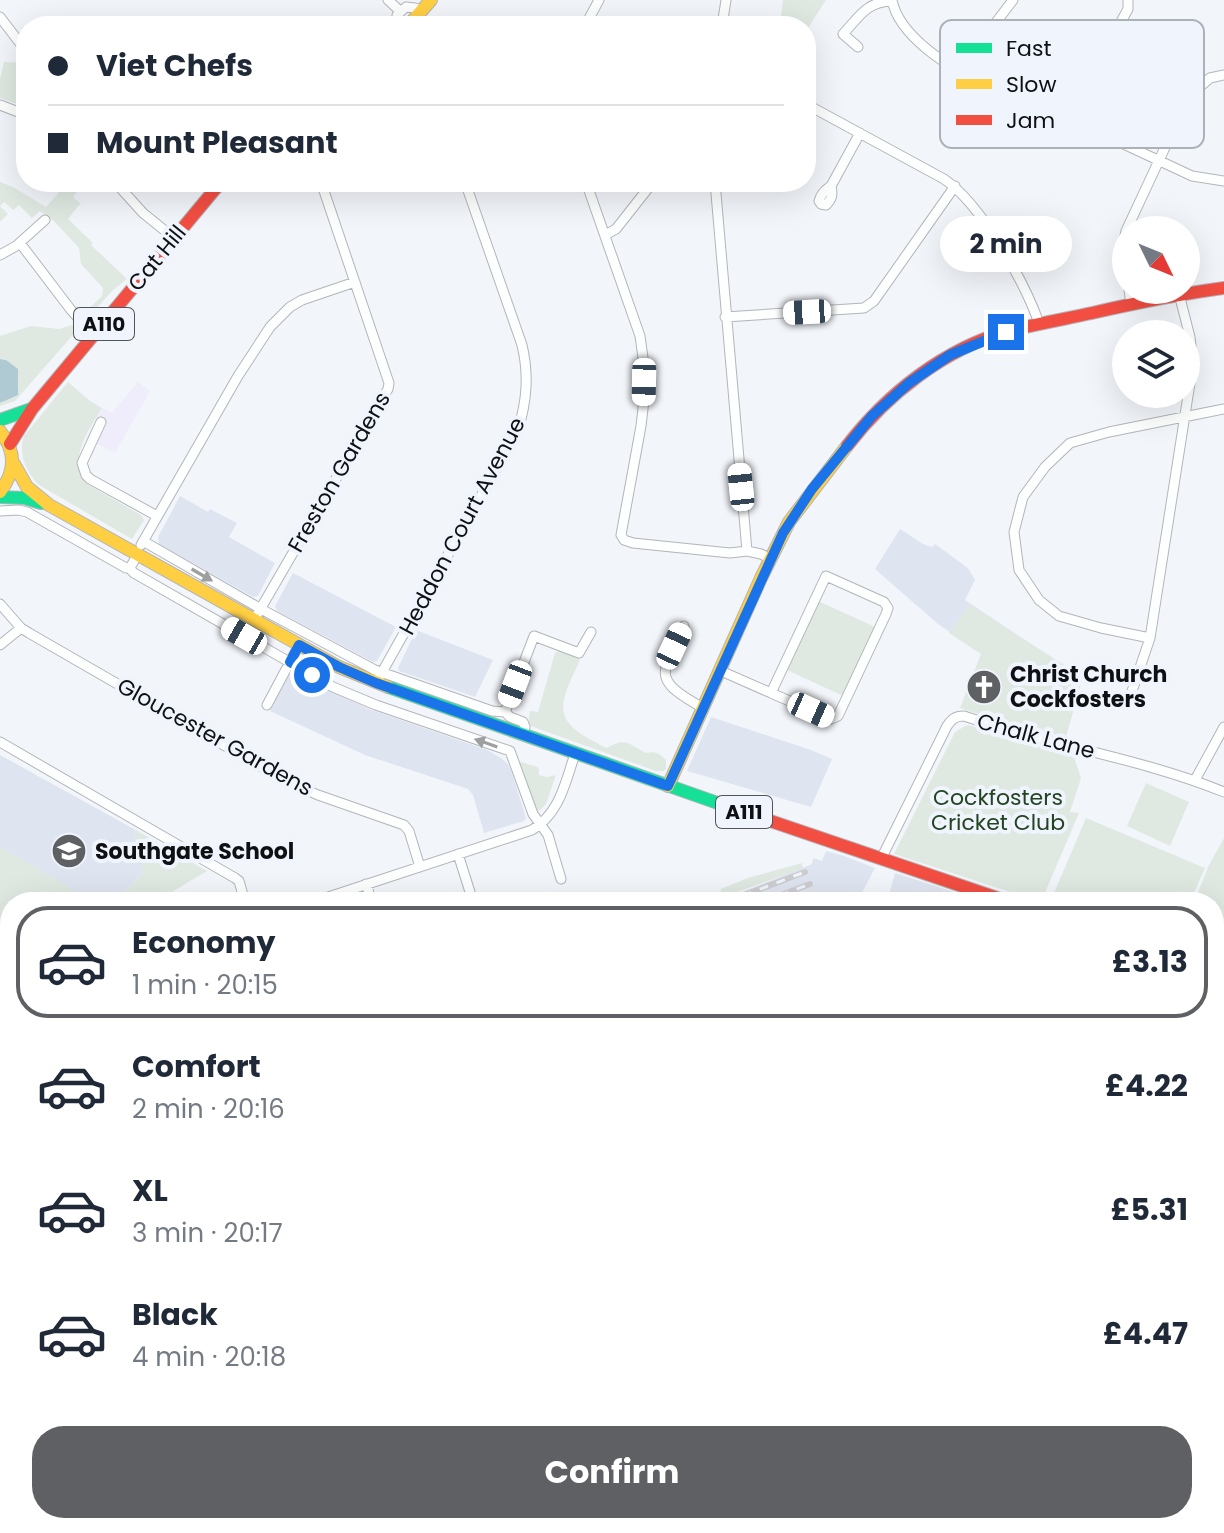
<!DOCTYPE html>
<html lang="en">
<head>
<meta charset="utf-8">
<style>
	body { margin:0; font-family:Poppins,sans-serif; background:#f2f2f3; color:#1f2937; height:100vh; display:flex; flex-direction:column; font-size:30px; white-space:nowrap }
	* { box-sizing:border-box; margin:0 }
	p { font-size:26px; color:#747a83 }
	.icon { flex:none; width:44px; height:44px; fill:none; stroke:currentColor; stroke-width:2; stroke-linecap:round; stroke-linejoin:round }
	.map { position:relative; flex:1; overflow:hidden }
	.side { position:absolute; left:0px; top:892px; width:1224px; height:642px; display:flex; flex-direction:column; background:#fff; border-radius:32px 32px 0 0; box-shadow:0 8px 32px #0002 }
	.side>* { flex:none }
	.banner { position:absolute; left:16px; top:16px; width:800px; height:176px; border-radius:32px; box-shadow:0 8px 32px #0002; display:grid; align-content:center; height:176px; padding:0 32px; background:#fff }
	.needle { width:52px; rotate:133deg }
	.controls { position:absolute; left:1112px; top:216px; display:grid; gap:16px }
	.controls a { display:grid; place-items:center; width:88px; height:88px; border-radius:50%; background:#fff; box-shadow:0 8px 32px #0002; font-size:40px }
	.end { position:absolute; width:36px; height:36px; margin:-18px; border:10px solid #1a73e8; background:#fff; box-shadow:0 0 0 4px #fff }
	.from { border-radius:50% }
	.bubble { position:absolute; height:56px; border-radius:28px; background:#fff; box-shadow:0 8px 32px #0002; font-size:26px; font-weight:700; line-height:56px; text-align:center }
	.car { position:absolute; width:24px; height:48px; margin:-24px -12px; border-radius:10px; box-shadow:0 0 6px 2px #0007; background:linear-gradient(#fff 24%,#345 0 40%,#fff 0 76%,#345 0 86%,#fff 0) }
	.banner b { display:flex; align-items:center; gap:28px; height:76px; font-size:30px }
	.banner b+b { border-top:2px solid #e0e1e3 }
	.banner i { width:20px; height:20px; background:#1f2937 }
	ul { padding:14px 0 0; list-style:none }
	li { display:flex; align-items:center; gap:24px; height:112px; margin:0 16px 12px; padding:0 16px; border:4px solid transparent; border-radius:32px }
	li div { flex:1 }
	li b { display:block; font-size:30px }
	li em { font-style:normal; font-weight:700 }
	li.on { border-color:#5e6064 }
	li>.icon { width:72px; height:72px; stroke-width:1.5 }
	.cta { display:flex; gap:16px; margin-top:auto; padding:16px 32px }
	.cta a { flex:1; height:92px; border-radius:32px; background:#5e6064; color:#fff; font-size:32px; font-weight:700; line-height:92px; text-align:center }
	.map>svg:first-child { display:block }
	.built { fill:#dfe5f0 }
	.industrial { fill:#efedfb }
	.green { fill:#dfe9e1 }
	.water { fill:#afcad3 }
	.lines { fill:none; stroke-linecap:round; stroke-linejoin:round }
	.stream { stroke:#afcad3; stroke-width:3 }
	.street-casing { stroke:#b3b5b9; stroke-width:11 }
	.fast-casing { stroke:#b3b5b9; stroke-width:14 }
	.slow-casing { stroke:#b3b5b9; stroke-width:14 }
	.jam-casing { stroke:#b3b5b9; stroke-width:14 }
	.street { stroke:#fdfefe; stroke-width:9 }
	.fast { stroke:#16e098; stroke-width:12 }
	.slow { stroke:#ffcf43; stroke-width:12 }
	.jam { stroke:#f24e42; stroke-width:12 }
	.rail-casing { stroke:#cdcdcf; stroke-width:6 }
	.rail { stroke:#eff4fd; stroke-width:3; stroke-dasharray:9; stroke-linecap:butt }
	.oneway { fill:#9d9fa0 }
	.route { stroke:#1a73e8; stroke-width:10 }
	.labels { text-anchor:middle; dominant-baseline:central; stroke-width:8; stroke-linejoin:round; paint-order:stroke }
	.shield { fill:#eff4fd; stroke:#525459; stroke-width:2 }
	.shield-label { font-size:20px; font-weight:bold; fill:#0e1013 }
	.street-label { font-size:22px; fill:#0e1013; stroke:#eff4fd }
	.poi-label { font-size:22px; font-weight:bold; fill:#0e1013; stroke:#eff4fd; text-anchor:start }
	.park-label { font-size:22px; fill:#234420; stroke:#eff4fd }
	.key { fill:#eff4fd; stroke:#acb0b7; stroke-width:2 }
	.key-label { font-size:22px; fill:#0e1013 }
</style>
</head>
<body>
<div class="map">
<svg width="1224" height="1533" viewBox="0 0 1224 1533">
	<rect width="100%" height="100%" fill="#f2f5fa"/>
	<path class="built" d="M180,496l28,16 2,-3 27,14 -8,14 46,26 -17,33 -5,1 -94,-53 -1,-7z
		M900,529l23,15 9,3 3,-3 33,24 7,12 -10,20 75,50 -10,19 -35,-10 -16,-7 -41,-28 -63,-55z
		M293,573l103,54 -19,34 -4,1 -96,-51 -2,-5z
		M416,630l77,30 -18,37 -76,-26 -1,-3z
		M291,671l35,18 46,21 115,40 14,8 7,6 4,9 14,45 -2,3 -40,12 -11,-38 -5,-6 -103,-34 -95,-44z
		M711,717l100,33 21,9 -21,48 -124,-36z
		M0,755l134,74 9,44 -28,29h-105v47l-10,-5z
		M826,851l18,5 31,12 -18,34h-159l22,-9 12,3 80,-32 1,-6 9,3z
		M895,873l65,21 -4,8h-69z
		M10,1129v264l-10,7v-265z"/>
	<path class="industrial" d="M138,382l12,9 -35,62 -29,-15 16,-30 10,5z
		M10,1165v67l-10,6v-67z"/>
	<path class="green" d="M783,0h43l-20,31v-5h-26z
		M4,62l22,1v44l-26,-9v-19z
		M0,182l13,5 33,20 21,-24 7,7 5,-6 2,2 -8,11 7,6 3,-3 -15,19 25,24 -2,2 36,34 -14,11 -27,30 -3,-6 19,-18 1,-8 -22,-24 -2,-16 -26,-28 -13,-9 -8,7 -13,-13 -6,5 -9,-8 -4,4 8,8 -8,8z
		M72,325l7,3 -64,73 -15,5v-3h3l3,-43 -6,-1v-23l31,-10 28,3z
		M68,382l22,19 12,7c-14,23 -35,52 -15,76l54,31 3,5 -12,19 -93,-54c-13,-14 -21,-30 -15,-49z
		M818,601l57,26 -32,69 -56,-26z
		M970,605l113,72 -17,60 -66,-16 -40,-13 21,-54 -32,-21z
		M560,650l14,4 6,6c-24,50 -28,62 27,88 19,-11 21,-4 39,5 9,-2 13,0 20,7v9l-3,2h-7l-128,-46 2,-14 8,1 17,-59z
		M967,725l104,23 10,30 -11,34 9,1 -38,89 -147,-48 61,-122z
		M518,761l19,6 2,3v5l8,2 9,-2 -10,29 -7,7 -3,-1z
		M1146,783l43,19 -19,44 -43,-20z
		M1086,818l119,50 -15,34h-115l-21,-9z
		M134,829l73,42 -52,31h-40l28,-29z
		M1224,838v128l-10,-4v-60h-20l15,-37z
		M0,847l76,44 -6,11h-60v43l-10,-5z
		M802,863l1,5 -93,34h-12l22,-9 1,-4 27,-11z
		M1214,989l4,4 6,1v539h-1224v-133l10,-7v131h1204z"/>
	<path class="water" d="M0,359l6,1 12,9v26l-18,8z"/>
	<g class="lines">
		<path class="stream" d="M338,1533l2,-9
			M839,1533l20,-9"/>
		<defs>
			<path id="street" d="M388,0l12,11
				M892,0c8,42 70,73 104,94 14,8 28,20 44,25 12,4 24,-2 35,-7l10,14 107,50 32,5
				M0,17l26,34
				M397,26v-11l9,-8 9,1 7,3
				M585,26l14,-26
				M722,26l4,-26
				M858,47l-15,-13c17,-18 23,-32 49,-33
				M959,71l54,-71
				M806,104l138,75c37,25 80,102 95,144
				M0,105l26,10
				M1075,112l-1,-16 10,-19 33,-48 11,-20v-9
				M115,182l28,31 31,25
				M586,182l54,154 4,29v35l-3,26 -20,109 3,5 9,3 97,10 17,-2
				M715,182l32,369 14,3 10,5
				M831,186c2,9 1,13 -5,19l-5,-1 -2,-3c2,-7 5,-10 12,-15l29,-53
				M605,235l11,-6 37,-47
				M20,243l51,67 23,25
				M0,255l16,-9 29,-26
				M1126,268l-3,-23 3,-14 63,-135 21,-18 14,-3
				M1129,290l2,14
				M725,317l139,-9 10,-7 81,-115
				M101,422l-19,41 4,12 4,4 67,37
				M0,511l18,-1 9,2 99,56 5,-2 7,-12
				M143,541l118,68 114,61 117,41 13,1 5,5 13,5 2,5 -2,8
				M141,545l97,-169 32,-49 20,-20 12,-7 53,-18
				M129,568l5,5 199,114 43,18 134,46 23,63 15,21 13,44
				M826,576l58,26 4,6 -2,6 -48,102 -7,3 -60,-26z
				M0,604l21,24 8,5 257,148 32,14 86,30 5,6 11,36
				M254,620l134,-231 1,-6 -68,-201
				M684,626c-23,48 -33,53 19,82
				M1150,638l-49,-10 -42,-12 -20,-16 -20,-30 -5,-38 9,-35 22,-30 25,-24 39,-11 115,-23
				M0,645l21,-17
				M721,671l50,22
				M376,683l142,-253c9,-30 11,-55 4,-85l-57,-163
				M1128,703l22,-65 43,-274 -3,-27 -11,-43
				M267,705l32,-60
				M505,712l29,-76 45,17 12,-21
				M0,742l235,136 4,3 6,21
				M1195,780l29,-53
				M458,854l12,38
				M881,859l66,-133c5,-7 8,-10 17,-10 85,29 176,42 260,76
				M366,884l6,18
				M313,902l219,-72c28,-17 33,-47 43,-76
				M0,1060l10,-6"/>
			<path id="fast" d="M0,420l31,-11
				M0,497l24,1 17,5
				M388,687l341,120
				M1214,972l10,4"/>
			<path id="slow" d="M408,26l23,-26
				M0,431c16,20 16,40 0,61
				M14,464l13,23 22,18 290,162 49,20
				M668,786l93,-208 28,-56 58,-76"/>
			<path id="jam" d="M10,444l22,-35 189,-227
				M847,446c40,-52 97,-97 161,-115 28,-7 56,-12 84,-18 44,-10 87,-19 132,-25
				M729,807l280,95"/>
		</defs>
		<use href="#street" class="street-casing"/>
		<use href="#fast" class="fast-casing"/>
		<use href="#slow" class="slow-casing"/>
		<use href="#jam" class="jam-casing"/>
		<use href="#street" class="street"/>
		<use href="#fast" class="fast"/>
		<use href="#slow" class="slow"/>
		<use href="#jam" class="jam"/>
		<defs>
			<path id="rail" d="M726,902l79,-30
				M763,902l47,-18
				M805,902l10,-4
				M0,1390l10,-6"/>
		</defs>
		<use href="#rail" class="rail-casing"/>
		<use href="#rail" class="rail"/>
	</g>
	<defs><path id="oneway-solid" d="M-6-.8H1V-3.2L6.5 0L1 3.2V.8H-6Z" transform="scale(2)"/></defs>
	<g class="oneway">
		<use href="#oneway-solid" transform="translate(202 575) rotate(30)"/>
		<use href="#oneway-solid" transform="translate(486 743) rotate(-161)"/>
	</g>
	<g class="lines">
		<path class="route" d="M312,675l-22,-13 9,-17 40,22 37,16 292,103 115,-253 29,-44 60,-73 37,-33 41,-28 56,-23"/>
	</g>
	<defs>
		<symbol id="church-disc" viewBox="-11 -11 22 22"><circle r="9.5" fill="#5e6064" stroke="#eff4fd"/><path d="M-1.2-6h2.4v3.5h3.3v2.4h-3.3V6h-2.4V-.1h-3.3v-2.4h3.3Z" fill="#fff"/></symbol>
		<symbol id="school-disc" viewBox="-11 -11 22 22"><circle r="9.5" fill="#5e6064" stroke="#eff4fd"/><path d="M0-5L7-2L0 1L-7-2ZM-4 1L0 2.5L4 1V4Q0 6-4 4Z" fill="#fff"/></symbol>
	</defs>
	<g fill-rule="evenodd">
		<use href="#church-disc" x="964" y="667" width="40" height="40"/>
		<use href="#school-disc" x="49" y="831" width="40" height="40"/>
	</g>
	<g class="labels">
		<g class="shield">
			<rect x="74" y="308" width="60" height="32" rx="6"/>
			<rect x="716" y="796" width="56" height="32" rx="6"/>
		</g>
		<g class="shield-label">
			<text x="104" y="324">A110</text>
			<text x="744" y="812">A111</text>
		</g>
		<g class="street-label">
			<text transform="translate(157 258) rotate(-51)">Cat Hill</text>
			<text transform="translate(339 472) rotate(-60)">Freston Gardens</text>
			<text transform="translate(462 526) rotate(-62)">Heddon Court Avenue</text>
			<text transform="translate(1036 736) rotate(15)">Chalk Lane</text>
			<text transform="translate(215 737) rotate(29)">Gloucester Gardens</text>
		</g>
		<g class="poi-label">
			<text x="1010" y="674">Christ Church<tspan x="1010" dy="25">Cockfosters</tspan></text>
			<text x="95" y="851">Southgate School</text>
		</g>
		<g class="park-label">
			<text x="998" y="797">Cockfosters<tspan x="998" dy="25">Cricket Club</tspan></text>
		</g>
	</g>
	<rect x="940" y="20" width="264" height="128" rx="12" class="key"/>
	<rect x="956" y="43" width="36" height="10" fill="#16e098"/>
	<rect x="956" y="79" width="36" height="10" fill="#ffcf43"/>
	<rect x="956" y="115" width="36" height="10" fill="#f24e42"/>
	<g class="key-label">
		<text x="1006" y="56">Fast</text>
		<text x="1006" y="92">Slow</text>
		<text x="1006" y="128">Jam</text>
	</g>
</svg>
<div class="controls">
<a><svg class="needle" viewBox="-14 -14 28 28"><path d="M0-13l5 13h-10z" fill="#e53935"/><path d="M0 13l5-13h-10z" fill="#747a83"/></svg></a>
<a><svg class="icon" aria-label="layers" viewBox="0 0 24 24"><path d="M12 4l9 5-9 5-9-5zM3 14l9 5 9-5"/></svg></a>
</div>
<i class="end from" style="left:312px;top:675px"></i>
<i class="end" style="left:1006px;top:332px"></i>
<div class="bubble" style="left:940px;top:216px;width:132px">2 min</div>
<i class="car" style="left:807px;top:312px;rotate:267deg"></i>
<i class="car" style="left:644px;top:382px;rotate:181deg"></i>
<i class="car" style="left:741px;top:487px;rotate:354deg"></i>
<i class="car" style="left:244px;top:636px;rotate:300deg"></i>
<i class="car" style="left:674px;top:646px;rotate:25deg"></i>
<i class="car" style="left:515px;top:684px;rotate:201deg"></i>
<i class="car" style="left:811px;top:710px;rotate:114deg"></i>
<div class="banner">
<b><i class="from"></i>Viet Chefs</b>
<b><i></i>Mount Pleasant</b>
</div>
<section class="side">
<ul>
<li class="on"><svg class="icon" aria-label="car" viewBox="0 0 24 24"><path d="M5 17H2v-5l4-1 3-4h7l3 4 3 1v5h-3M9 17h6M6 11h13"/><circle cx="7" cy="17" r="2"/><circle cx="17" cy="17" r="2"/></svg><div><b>Economy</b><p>1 min · 20:15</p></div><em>£3.13</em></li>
<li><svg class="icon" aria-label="car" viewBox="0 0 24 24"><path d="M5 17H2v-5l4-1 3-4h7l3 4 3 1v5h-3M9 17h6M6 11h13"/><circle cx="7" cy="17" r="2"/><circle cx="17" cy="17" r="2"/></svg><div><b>Comfort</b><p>2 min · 20:16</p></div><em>£4.22</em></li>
<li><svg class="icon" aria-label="car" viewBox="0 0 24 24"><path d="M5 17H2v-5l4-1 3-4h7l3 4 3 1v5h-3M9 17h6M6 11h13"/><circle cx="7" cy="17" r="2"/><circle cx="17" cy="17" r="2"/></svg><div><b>XL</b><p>3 min · 20:17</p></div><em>£5.31</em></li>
<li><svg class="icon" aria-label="car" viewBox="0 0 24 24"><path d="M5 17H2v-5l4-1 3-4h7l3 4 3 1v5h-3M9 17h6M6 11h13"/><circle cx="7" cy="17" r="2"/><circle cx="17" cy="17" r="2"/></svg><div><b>Black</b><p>4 min · 20:18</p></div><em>£4.47</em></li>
</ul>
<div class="cta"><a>Confirm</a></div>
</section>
</div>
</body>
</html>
